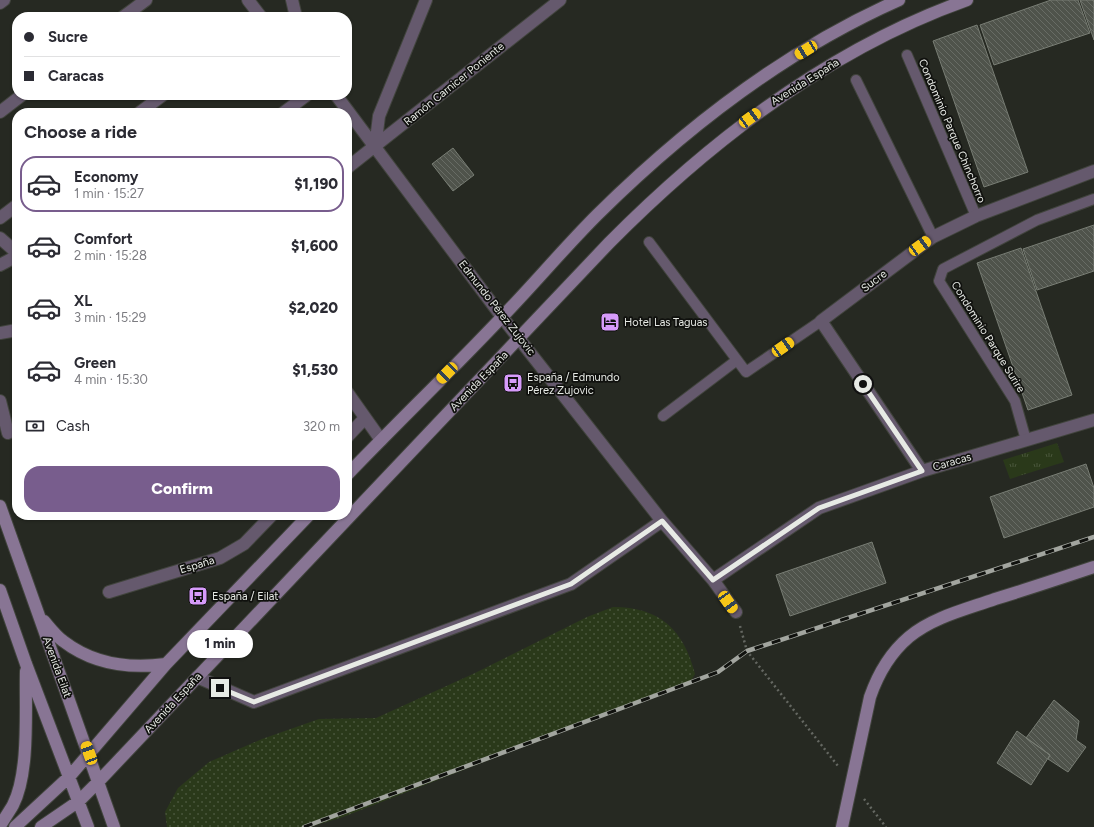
<!DOCTYPE html>
<html lang="en">
<head>
<meta charset="utf-8">
<style>
	body { margin:0; font-family:Figtree,sans-serif; background:#f2f2f3; color:#2b2b33; height:100vh; display:flex; flex-direction:column; font-size:15px; white-space:nowrap }
	* { box-sizing:border-box; margin:0 }
	p { font-size:13px; color:#7c7c81 }
	.icon { flex:none; width:22px; height:22px; fill:none; stroke:currentColor; stroke-width:2; stroke-linecap:round; stroke-linejoin:round }
	.map { position:relative; flex:1; overflow:hidden }
	.panel { position:absolute; left:12px; top:108px; width:340px; height:412px; display:flex; flex-direction:column; background:#fff; border-radius:16px; box-shadow:0 1px 3px #0004 }
	.panel>* { flex:none }
	.banner { position:absolute; left:12px; top:12px; width:340px; height:88px; border-radius:16px; box-shadow:0 1px 3px #0004; display:grid; align-content:center; height:88px; padding:0 12px; background:#fff }
	.end { position:absolute; width:18px; height:18px; margin:-9px; border:5px solid #e7eae5; background:#111; box-shadow:0 0 0 2px #111 }
	.from { border-radius:50% }
	.bubble { position:absolute; height:28px; border-radius:14px; background:#fff; box-shadow:0 1px 3px #0004; font-size:13px; font-weight:800; line-height:28px; text-align:center }
	.car { position:absolute; width:12px; height:24px; margin:-12px -6px; border-radius:5px; box-shadow:0 0 3px 1px #0007; background:linear-gradient(#f5c518 24%,#345 0 40%,#f5c518 0 76%,#345 0 86%,#f5c518 0) }
	.banner b { display:flex; align-items:center; gap:14px; height:38px; font-size:15px }
	.banner b+b { border-top:1px solid #e1e1e2 }
	.banner i { width:10px; height:10px; background:#2b2b33 }
	ul { padding:0; list-style:none }
	li { display:flex; align-items:center; gap:12px; height:56px; margin:0 8px 6px; padding:0 4px; border:2px solid transparent; border-radius:16px }
	li div { flex:1 }
	li b { display:block; font-size:15px }
	li em { font-style:normal; font-weight:800 }
	li.on { border-color:#785d8d }
	li>.icon { width:36px; height:36px; stroke-width:1.5 }
	h2 { padding:0 12px; font-size:18px; line-height:48px }
	.pay { display:flex; align-items:center; gap:10px; height:44px; padding:0 12px; font-size:15px }
	.pay p { margin-inline-start:auto }
	.primary-button { display:flex; gap:8px; margin-top:auto; padding:8px 12px }
	.primary-button a { flex:1; height:46px; border-radius:16px; background:#785d8d; color:#fff; font-size:16px; font-weight:800; line-height:46px; text-align:center }
	.map>svg:first-child { display:block }
	.grass { fill:url(#grass-tufts) }
	.park { fill:url(#park-dots) }
	.building { fill:url(#building-back-hatch); stroke:#787d74 }
	.lines { fill:none; stroke-linecap:round; stroke-linejoin:round }
	.lane-casing { stroke:#41443d; stroke-width:12 }
	.street-casing { stroke:#41443d; stroke-width:14 }
	.secondary-casing { stroke:#41443d; stroke-width:14 }
	.path { stroke:#656862; stroke-width:2.5; stroke-dasharray:2 3; stroke-linecap:butt }
	.lane { stroke:#65596d; stroke-width:10 }
	.street { stroke:#65596d; stroke-width:12 }
	.secondary { stroke:#887594; stroke-width:12 }
	.rail-casing { stroke:#a2a59f; stroke-width:4.5 }
	.rail { stroke:#10110e; stroke-width:3; stroke-dasharray:9; stroke-linecap:butt }
	.route { stroke:#e7eae5; stroke-width:5 }
	.labels { text-anchor:middle; dominant-baseline:central; stroke-width:3.5; stroke-linejoin:round; paint-order:stroke }
	.street-label { font-size:11px; fill:#e7eae5; stroke:#10110e }
	.poi-label { font-size:11px; fill:#e7eae5; stroke:#10110e; text-anchor:start }
</style>
</head>
<body>
<div class="map">
<svg width="1094" height="827" viewBox="0 0 1094 827">
	<defs>
		<pattern id="grass-tufts" width="24" height="20" patternUnits="userSpaceOnUse"><rect width="24" height="20" fill="#2a391a"/><path d="M3 7l-1-3M5 7V3M7 7l1-3M15 17l-1-3M17 17v-4M19 17l1-3" fill="none" stroke="#49563b"/></pattern>
		<pattern id="park-dots" width="8" height="8" patternUnits="userSpaceOnUse"><rect width="8" height="8" fill="#2a391a"/><path d="M2 2h.1M6 6h.1" fill="none" stroke="#49563b" stroke-width="1.8" stroke-linecap="round"/></pattern>
		<pattern id="building-back-hatch" width="6" height="6" patternUnits="userSpaceOnUse"><rect width="6" height="6" fill="#4f534b"/><path d="M-1 5l2 2M0 0l6 6M5-1l2 2" fill="none" stroke="#686c65"/></pattern>
	</defs>
	<rect width="100%" height="100%" fill="#262922"/>
	<path class="grass" d="M1057,443l7,19 -54,17 -7,-19z"/>
	<path class="park" d="M613,607c47,0 71,23 82,67l-4,7 -348,136 -33,10h-143l-2,-15 13,-24 31,-26 53,-23 57,-20 57,-1 99,-45 112,-56z"/>
	<path class="building" d="M1051,0h27l12,33 -96,32 -14,-40z
		M1080,0h14v40z
		M977,25l51,147 -44,15 -51,-146z
		M453,148l21,27 -21,16 -21,-27z
		M1094,225v46l-57,19 -14,-41z
		M1021,248l51,147 -44,15 -51,-147z
		M1086,464l8,24v19l-90,31 -14,-41z
		M872,542l14,41 -96,33 -14,-41z
		M1054,700l25,21 -3,19 10,7 -18,25 -20,-13 2,-4 -24,-17z
		M1017,731l33,24 -19,30 -34,-22z"/>
	<g class="lines">
		<defs>
			<path id="lane" d="M907,55l69,161
				M856,80l77,157
				M649,242l97,130 75,-51
				M663,416l74,-56
				M1026,440l-11,-39 -76,-120 4,-12 94,-49 57,-21"/>
			<path id="street" d="M248,0l13,17
				M292,0l4,17
				M0,3l4,-3
				M123,17l23,-17
				M336,95l166,222 160,204 51,59 23,32
				M0,112l22,-17
				M139,113l24,-18
				M283,113l24,-18
				M375,148l4,-32 47,-116
				M347,168l213,-168
				M0,218l17,-13
				M0,238l17,15
				M0,265l17,-9
				M0,333l17,-3
				M347,392l34,48
				M0,401l8,32
				M347,437l18,-19
				M922,471l-101,-150 112,-84 43,-21 118,-45
				M713,580l106,-72 103,-37 172,-51
				M109,592l111,-34 24,-14 28,-29
				M197,677l57,25 317,-118 91,-63"/>
			<path id="secondary" d="M347,475c51,-53 104,-104 155,-158 32,-33 62,-69 95,-102 87,-86 189,-165 302,-215
				M0,506l114,321
				M0,590l26,74 62,163
				M44,621c6,7 12,15 19,20 30,23 67,28 103,23
				M0,826c4,-7 9,-14 13,-21 17,-33 12,-97 13,-134
				M15,827l54,-50 97,-113 143,-149
				M41,827l38,-26 19,-19 511,-539c102,-103 220,-194 358,-243
				M842,827l28,-130c8,-23 20,-44 39,-60 24,-20 58,-28 86,-38 33,-10 66,-21 99,-32"/>
		</defs>
		<use href="#lane" class="lane-casing"/>
		<use href="#street" class="street-casing"/>
		<use href="#secondary" class="secondary-casing"/>
		<path class="path" d="M740,626l7,25 91,115
			M864,799l22,28"/>
		<use href="#lane" class="lane"/>
		<use href="#street" class="street"/>
		<use href="#secondary" class="secondary"/>
		<defs>
			<path id="rail" d="M304,827l414,-155 29,-21 347,-114"/>
		</defs>
		<use href="#rail" class="rail-casing"/>
		<use href="#rail" class="rail"/>
	</g>
	<g class="lines">
		<path class="route" d="M220,688l34,14 317,-118 91,-63 51,59 106,-72 103,-37 -59,-87"/>
	</g>
	<defs>
		<symbol id="hotel-square" viewBox="-11 -11 22 22"><rect x="-9" y="-9" width="18" height="18" rx="4" fill="#d69bfa" stroke="#10110e"/><path d="M-6-4.5h1.5V1H6V5H4.5V3h-9V5H-6ZM-4 0a1.8 1.8 0 1 1 3.6 0ZM.5 0V-2.5h3Q6-2.5 6 0Z" fill="#111"/></symbol>
		<symbol id="bus-square" viewBox="-11 -11 22 22"><rect x="-9" y="-9" width="18" height="18" rx="4" fill="#d69bfa" stroke="#10110e"/><path d="M-5-6H5V4H4V6H2V4H-2V6H-4V4H-5ZM-3.5-4V0h7V-4ZM-3.5 1.2v1.5H-2V1.2ZM2 1.2v1.5H3.5V1.2Z" fill="#111"/></symbol>
	</defs>
	<g fill-rule="evenodd">
		<use href="#hotel-square" x="599" y="311" width="22" height="22"/>
		<use href="#bus-square" x="502" y="372" width="22" height="22"/>
		<use href="#bus-square" x="187" y="585" width="22" height="22"/>
	</g>
	<g class="labels">
		<g class="street-label">
			<text transform="translate(805 82) rotate(-32)">Avenida España</text>
			<text transform="translate(454 84) rotate(-39)">Ramón Carnicer Poniente</text>
			<text transform="translate(952 131) rotate(67)">Condominio Parque Chinchorro</text>
			<text transform="translate(874 281) rotate(-37)">Sucre</text>
			<text transform="translate(497 308) rotate(52)">Edmundo Pérez Zujovic</text>
			<text transform="translate(988 337) rotate(58)">Condominio Parque Surire</text>
			<text transform="translate(479 381) rotate(-46)">Avenida España</text>
			<text transform="translate(952 462) rotate(-16)">Caracas</text>
			<text transform="translate(197 565) rotate(-17)">España</text>
			<text transform="translate(57 667) rotate(70)">Avenida Eilat</text>
			<text transform="translate(173 703) rotate(-47)">Avenida España</text>
		</g>
		<g class="poi-label">
			<text x="624" y="322">Hotel Las Taguas</text>
			<text x="527" y="377">España / Edmundo<tspan x="527" dy="13">Pérez Zujovic</tspan></text>
			<text x="212" y="596">España / Eilat</text>
		</g>
	</g>
</svg>
<i class="end from" style="left:863px;top:384px"></i>
<i class="end" style="left:220px;top:688px"></i>
<div class="bubble" style="left:187px;top:630px;width:66px">1 min</div>
<i class="car" style="left:806px;top:50px;rotate:239deg"></i>
<i class="car" style="left:750px;top:118px;rotate:54deg"></i>
<i class="car" style="left:920px;top:246px;rotate:54deg"></i>
<i class="car" style="left:783px;top:347px;rotate:56deg"></i>
<i class="car" style="left:447px;top:373px;rotate:225deg"></i>
<i class="car" style="left:728px;top:602px;rotate:145deg"></i>
<i class="car" style="left:89px;top:753px;rotate:340deg"></i>
<div class="banner">
<b><i class="from"></i>Sucre</b>
<b><i></i>Caracas</b>
</div>
<section class="panel">
<h2>Choose a ride</h2>
<ul>
<li class="on"><svg class="icon" aria-label="car" viewBox="0 0 24 24"><path d="M5 17H2v-5l4-1 3-4h7l3 4 3 1v5h-3M9 17h6M6 11h13"/><circle cx="7" cy="17" r="2"/><circle cx="17" cy="17" r="2"/></svg><div><b>Economy</b><p>1 min · 15:27</p></div><em>$1,190</em></li>
<li><svg class="icon" aria-label="car" viewBox="0 0 24 24"><path d="M5 17H2v-5l4-1 3-4h7l3 4 3 1v5h-3M9 17h6M6 11h13"/><circle cx="7" cy="17" r="2"/><circle cx="17" cy="17" r="2"/></svg><div><b>Comfort</b><p>2 min · 15:28</p></div><em>$1,600</em></li>
<li><svg class="icon" aria-label="car" viewBox="0 0 24 24"><path d="M5 17H2v-5l4-1 3-4h7l3 4 3 1v5h-3M9 17h6M6 11h13"/><circle cx="7" cy="17" r="2"/><circle cx="17" cy="17" r="2"/></svg><div><b>XL</b><p>3 min · 15:29</p></div><em>$2,020</em></li>
<li><svg class="icon" aria-label="car" viewBox="0 0 24 24"><path d="M5 17H2v-5l4-1 3-4h7l3 4 3 1v5h-3M9 17h6M6 11h13"/><circle cx="7" cy="17" r="2"/><circle cx="17" cy="17" r="2"/></svg><div><b>Green</b><p>4 min · 15:30</p></div><em>$1,530</em></li>
</ul>
<div class="pay"><svg class="icon" aria-label="cash" viewBox="0 0 24 24"><path d="M3 7h18v10H3z"/><circle cx="12" cy="12" r="2"/></svg>Cash<p>320 m</p></div>
<div class="primary-button"><a>Confirm</a></div>
</section>
</div>
</body>
</html>
